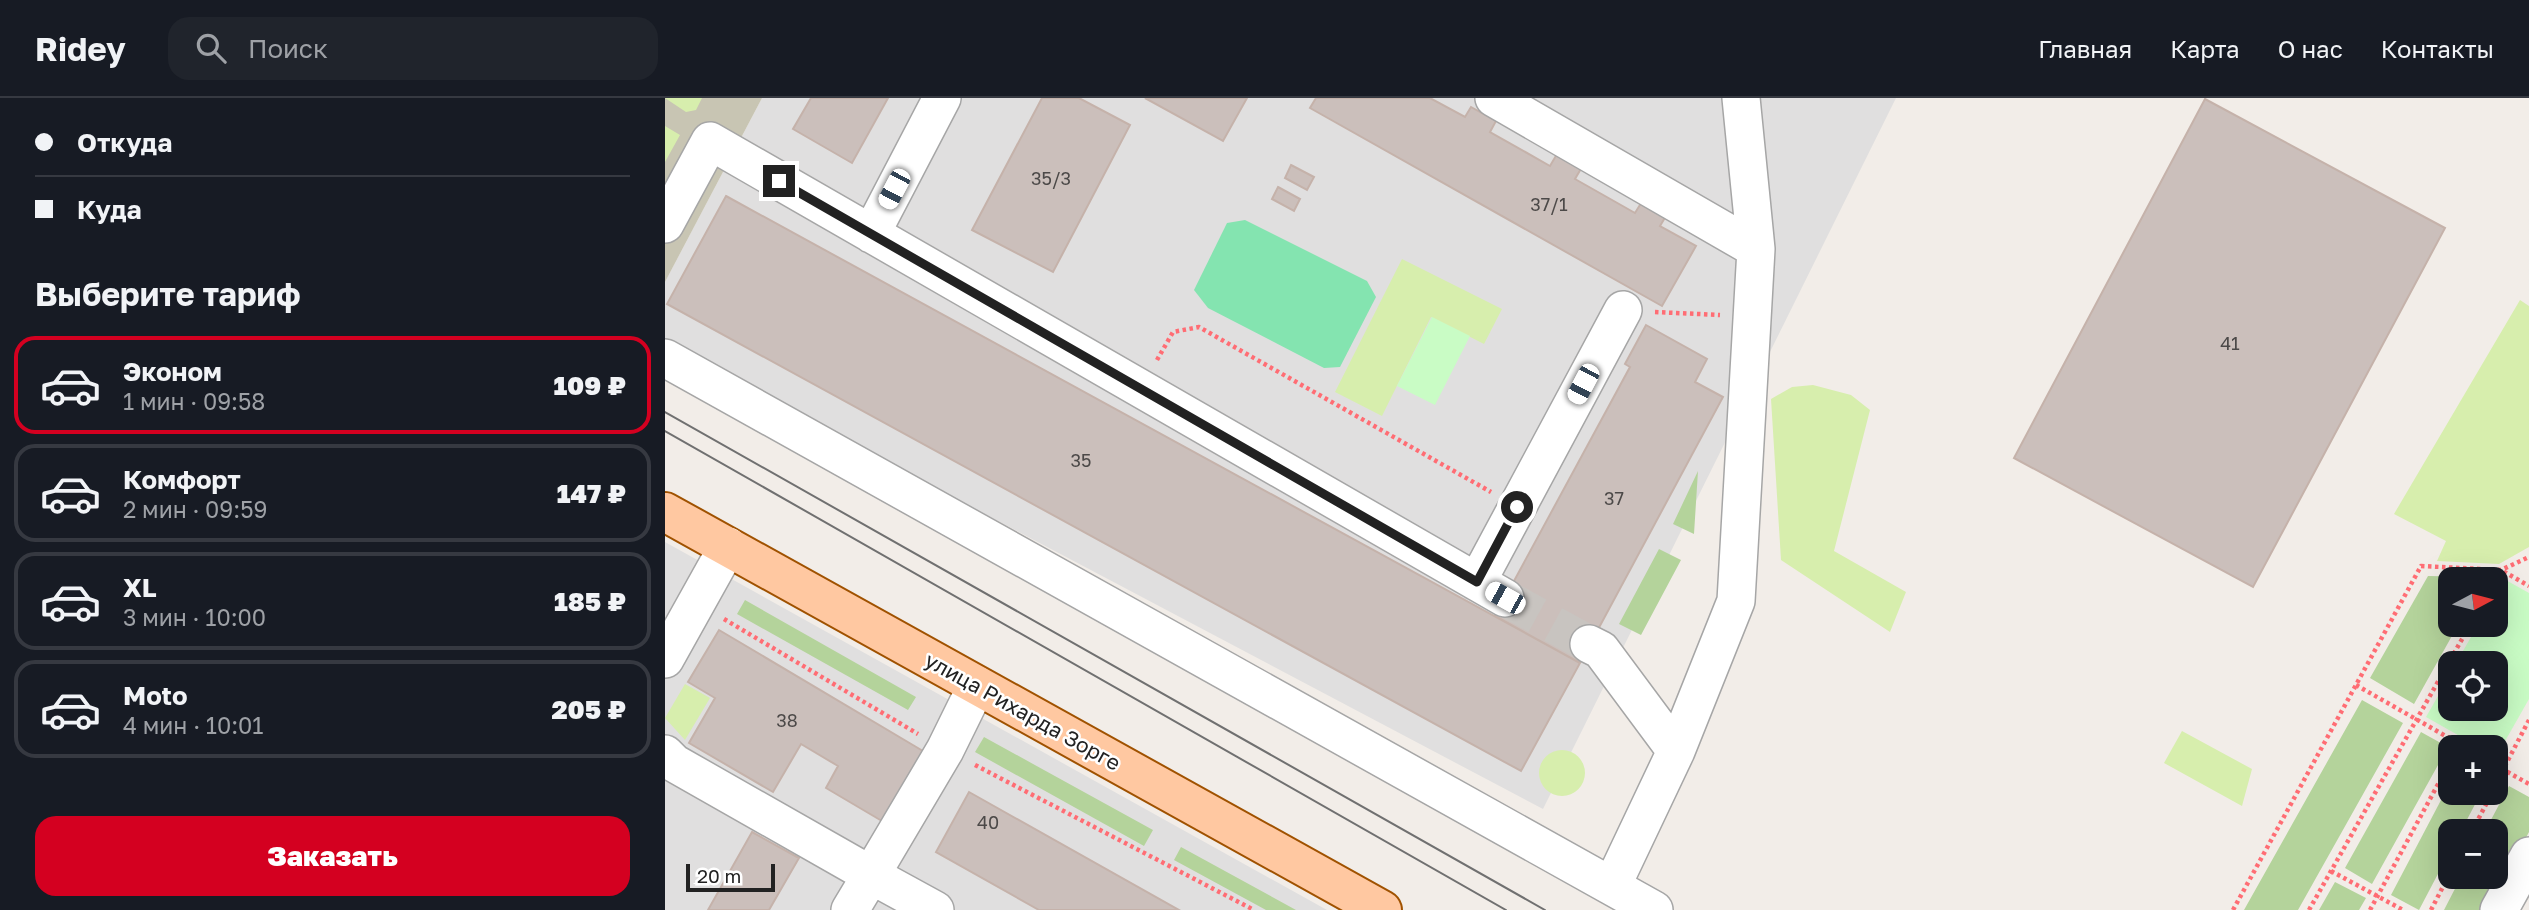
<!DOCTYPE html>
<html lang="ru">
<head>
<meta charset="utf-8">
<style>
	body { margin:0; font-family:"Golos Text",sans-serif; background:#20242c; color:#f1f3f6; height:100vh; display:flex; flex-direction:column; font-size:26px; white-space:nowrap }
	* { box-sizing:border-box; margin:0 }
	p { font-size:23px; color:#9ea1a6 }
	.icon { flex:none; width:38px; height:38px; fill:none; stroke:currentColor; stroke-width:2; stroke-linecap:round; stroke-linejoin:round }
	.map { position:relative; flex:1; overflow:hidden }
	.drawer { display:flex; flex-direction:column; background:#171b24; width:665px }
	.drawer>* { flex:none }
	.top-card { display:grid; align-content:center; height:154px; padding:0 35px; background:#171b24 }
	.needle { width:46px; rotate:83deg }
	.buttons { position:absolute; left:1773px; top:469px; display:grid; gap:14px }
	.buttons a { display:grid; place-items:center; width:70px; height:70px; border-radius:14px; background:#171b24; box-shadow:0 7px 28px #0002; font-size:35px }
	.scale { position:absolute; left:21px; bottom:18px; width:89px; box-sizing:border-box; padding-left:7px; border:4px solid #222; border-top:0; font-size:19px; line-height:24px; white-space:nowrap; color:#222; -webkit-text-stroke:5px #fff; paint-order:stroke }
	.end { position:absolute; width:32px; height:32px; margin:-16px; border:9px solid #222; background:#fff; box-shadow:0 0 0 4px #fff }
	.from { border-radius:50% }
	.car { position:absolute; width:21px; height:42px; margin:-21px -10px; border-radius:9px; box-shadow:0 0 5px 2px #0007; background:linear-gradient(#fff 24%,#345 0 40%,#fff 0 76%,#345 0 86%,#fff 0) }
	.top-card b { display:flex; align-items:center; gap:24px; height:66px; font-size:26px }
	.top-card b+b { border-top:2px solid #363941 }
	.top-card i { width:18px; height:18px; background:#f1f3f6 }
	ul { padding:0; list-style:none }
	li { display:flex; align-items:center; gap:21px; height:98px; margin:0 14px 10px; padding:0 21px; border:4px solid #363941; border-radius:21px }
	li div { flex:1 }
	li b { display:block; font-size:26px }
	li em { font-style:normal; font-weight:800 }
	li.current { border-color:#d40020 }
	li>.icon { width:63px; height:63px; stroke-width:1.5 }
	h2 { padding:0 35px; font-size:32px; line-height:84px }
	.primary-button { display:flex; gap:14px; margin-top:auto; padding:14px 35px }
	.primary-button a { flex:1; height:80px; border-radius:21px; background:#d40020; color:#fff; font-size:28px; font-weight:800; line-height:80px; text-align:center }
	header { display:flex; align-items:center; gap:42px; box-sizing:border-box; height:98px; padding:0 35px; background:#171b24; border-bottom:2px solid #363941 }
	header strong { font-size:33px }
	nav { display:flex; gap:38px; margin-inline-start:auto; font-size:24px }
	.search { width:490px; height:63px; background:#20242c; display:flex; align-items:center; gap:18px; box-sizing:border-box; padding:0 24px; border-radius:21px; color:#9ea1a6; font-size:26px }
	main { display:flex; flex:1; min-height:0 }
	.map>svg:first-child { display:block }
	.residential { fill:#e0dfdf }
	.construction { fill:#c8c5b3 }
	.grass { fill:#d7eead }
	.forest { fill:#b4d39b }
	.park { fill:#c9fcc5 }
	.pitch { fill:#84e4b0 }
	.building { fill:#cbbfbb; stroke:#c5b2aa; stroke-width:2 }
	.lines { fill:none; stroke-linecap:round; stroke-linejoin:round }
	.minor-tunnel { stroke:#c8c4c0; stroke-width:37; stroke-dasharray:37 18; stroke-linecap:butt }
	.minor-casing { stroke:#a6a6a6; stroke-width:40 }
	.major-casing { stroke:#a05200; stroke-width:42 }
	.path { stroke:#ff6d74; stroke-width:4.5; stroke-dasharray:3.5 3.5; stroke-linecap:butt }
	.minor { stroke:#fff; stroke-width:37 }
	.major { stroke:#ffc8a1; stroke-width:38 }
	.tram { stroke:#707070; stroke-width:2 }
	.route { stroke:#222; stroke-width:9 }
	.labels { text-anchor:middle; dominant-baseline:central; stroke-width:5; stroke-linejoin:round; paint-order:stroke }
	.number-label { font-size:18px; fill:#4c4948 }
	.street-label { font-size:21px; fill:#222; stroke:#fff }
</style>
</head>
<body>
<header>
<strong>Ridey</strong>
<div class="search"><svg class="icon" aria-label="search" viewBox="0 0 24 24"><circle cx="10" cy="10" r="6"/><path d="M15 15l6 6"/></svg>Поиск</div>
<nav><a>Главная</a><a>Карта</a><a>О нас</a><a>Контакты</a></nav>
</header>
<main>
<section class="drawer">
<div class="top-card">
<b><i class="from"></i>Откуда</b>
<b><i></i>Куда</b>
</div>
<h2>Выберите тариф</h2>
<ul>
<li class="current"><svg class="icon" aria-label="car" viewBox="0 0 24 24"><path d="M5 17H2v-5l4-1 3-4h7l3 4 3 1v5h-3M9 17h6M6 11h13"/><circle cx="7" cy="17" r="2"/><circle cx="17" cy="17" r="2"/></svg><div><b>Эконом</b><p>1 мин · 09:58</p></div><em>109 ₽</em></li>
<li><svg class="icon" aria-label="car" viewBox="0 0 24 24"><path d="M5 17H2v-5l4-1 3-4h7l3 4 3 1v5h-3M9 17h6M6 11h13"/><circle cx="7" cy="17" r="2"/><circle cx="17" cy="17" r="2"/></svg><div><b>Комфорт</b><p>2 мин · 09:59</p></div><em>147 ₽</em></li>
<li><svg class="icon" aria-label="car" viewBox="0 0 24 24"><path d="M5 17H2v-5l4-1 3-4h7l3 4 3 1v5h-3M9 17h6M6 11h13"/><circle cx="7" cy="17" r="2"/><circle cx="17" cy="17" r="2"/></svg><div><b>XL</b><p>3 мин · 10:00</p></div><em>185 ₽</em></li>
<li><svg class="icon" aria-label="car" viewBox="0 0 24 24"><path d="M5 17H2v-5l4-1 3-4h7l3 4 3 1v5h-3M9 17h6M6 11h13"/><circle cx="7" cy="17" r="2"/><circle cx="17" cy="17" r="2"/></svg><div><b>Moto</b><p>4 мин · 10:01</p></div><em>205 ₽</em></li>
</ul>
<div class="primary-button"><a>Заказать</a></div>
</section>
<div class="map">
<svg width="1864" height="812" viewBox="0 0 1864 812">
	<rect width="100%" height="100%" fill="#f2ede8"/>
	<path class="residential" d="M97,0h1134l-353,711 -878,-464v-63z
		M0,444l662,368h-662z"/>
	<path class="construction" d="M0,0h97l-97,184z"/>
	<path class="grass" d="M0,0h37l-6,12 -10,2z
		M0,28l15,9 -15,27z
		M737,161l100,50 -18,35 -53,-27 -49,99 -47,-24z
		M1855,202l9,6v241l-30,17 -62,-3 9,-20 -52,-27z
		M1148,287l38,10 19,15 -36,141 72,41 -16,40 -109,-72 -10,-161 21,-12z
		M20,586l25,14 -25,42 -20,-22z
		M1517,633l70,38 -10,37 -78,-43z
		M874 675a23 23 0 1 1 46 0a23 23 0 1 1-46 0Z"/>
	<path class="forest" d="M1033,373l-4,63 -21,-10z
		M994,451l22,11 -40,75 -22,-11z
		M1763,478l57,1 -2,2h-33v46h8l-44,79 -44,-26z
		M80,502l171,97 -8,13 -171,-96z
		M1697,602l41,23 -105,187h-54z
		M1756,634l27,15 -76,137 -27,-16z
		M319,639l169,93 -9,16 -169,-94z
		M1785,685v10h31l-20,38h-11v20l-31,59 -28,-15z
		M1844,688l20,11v35l-42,78h-43l17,-33h34v-46h-10z
		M516,749l115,63h-30l-92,-50z
		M1670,784l31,16 -7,12h-40z"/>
	<path class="park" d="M767,219l38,19 -35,69 -38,-19z
		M1839,481l25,14v106l-33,58 -1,-10h-16l-53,-30 24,-42v34h45v-46h-39l22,-38h17l1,-31z"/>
	<path class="pitch" d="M580,122l122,61 9,16 -36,70 -16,1 -116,-60 -14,-18 33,-67z"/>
	<path class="building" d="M146,0h77l-36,65 -59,-34z
		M377,0h37l51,27 -77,147 -81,-42z
		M480,0h102l-24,43z
		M651,0h114l35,19 6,-10 25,14 -6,11 60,34 7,-12 25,13 -7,12 60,34 8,-13 24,14 -7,12 36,20 -34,60 -352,-198z
		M1540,1l240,129 -192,359 -239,-129z
		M626,67l23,12 -7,13 -22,-12z
		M613,89l22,12 -6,12 -22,-12z
		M61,98l854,467 -59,108 -854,-467z
		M981,227l61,34 -12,23 28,15 -143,266 -85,-47 135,-249 -5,-3z
		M54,532l209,124 -41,70 -61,-36 12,-22 -37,-22 -28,48 -84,-49 26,-45 -27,-16z
		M304,694l210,118h-140l-103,-58z
		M87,734l47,26 -30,52h-61z"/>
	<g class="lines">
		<path class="minor-tunnel" d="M840,500l84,46"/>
		<defs>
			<path id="minor" d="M829,0l262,151
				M0,126l45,-83 795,457
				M206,136l71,-136
				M0,260l989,552
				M812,484l146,-272
				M924,546l12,6 75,101
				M0,561l63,-113
				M0,656l9,9 197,112 -21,35
				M947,788l64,-135 60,-150 20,-352 -15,-151
				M270,812l-64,-35 74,-125 32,-65
				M1834,812l30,-54"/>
			<path id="major" d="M0,414l717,398"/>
		</defs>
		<use href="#minor" class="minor-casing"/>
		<use href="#major" class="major-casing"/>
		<path class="path" d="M990,214l65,3
			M492,262l16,-28 26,-5 292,165
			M1830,481l6,-9 28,16
			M59,521l194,115
			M1691,587l109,62
			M310,667l279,145
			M1830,667l34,19
			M1830,687l34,-65
			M1807,733l20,-38
			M1666,773l72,39
			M1568,812l188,-344 80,4 28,-13
			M1644,812l161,-285
			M1705,812l80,-148
			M1766,812l19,-37"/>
		<use href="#minor" class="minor"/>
		<use href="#major" class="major"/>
		<path class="tram" d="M0,314l880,498
			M0,333l841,479"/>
	</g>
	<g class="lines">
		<path class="route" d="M114,83l698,401 40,-75"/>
	</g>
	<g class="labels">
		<g class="number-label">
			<text x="386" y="80">35/3</text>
			<text x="884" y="106">37/1</text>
			<text x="1565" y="245">41</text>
			<text x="416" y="362">35</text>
			<text x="949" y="400">37</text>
			<text x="122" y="622">38</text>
			<text x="323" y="724">40</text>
		</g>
		<g class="street-label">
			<text transform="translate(358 613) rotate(29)">улица Рихарда Зорге</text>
		</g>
	</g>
</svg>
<div class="buttons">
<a><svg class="needle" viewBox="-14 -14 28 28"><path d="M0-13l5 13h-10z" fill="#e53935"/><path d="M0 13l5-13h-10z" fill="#9ea1a6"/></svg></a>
<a><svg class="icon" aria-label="locate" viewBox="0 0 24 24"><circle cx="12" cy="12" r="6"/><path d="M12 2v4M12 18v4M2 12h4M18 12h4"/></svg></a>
<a>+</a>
<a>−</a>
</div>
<div class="scale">20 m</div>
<i class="end from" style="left:852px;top:409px"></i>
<i class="end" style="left:114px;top:83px"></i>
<i class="car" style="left:229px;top:91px;rotate:208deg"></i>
<i class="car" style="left:918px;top:286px;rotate:208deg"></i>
<i class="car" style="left:840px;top:500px;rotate:299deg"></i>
</div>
</main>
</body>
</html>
